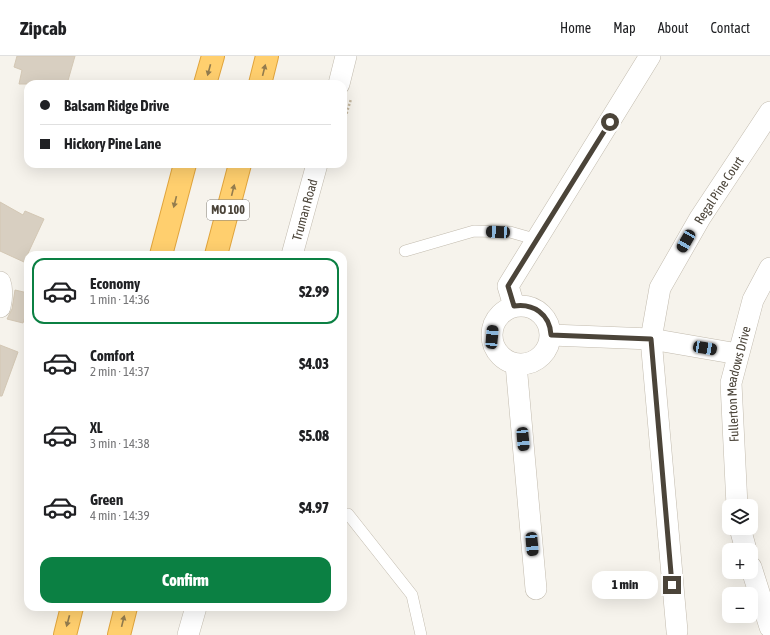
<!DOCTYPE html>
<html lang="en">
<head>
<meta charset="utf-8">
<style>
	body { margin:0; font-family:"Asap Condensed",sans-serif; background:#f2f2f2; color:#202124; height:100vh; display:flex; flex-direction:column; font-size:15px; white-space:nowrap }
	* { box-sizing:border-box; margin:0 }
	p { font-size:13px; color:#757577 }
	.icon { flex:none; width:22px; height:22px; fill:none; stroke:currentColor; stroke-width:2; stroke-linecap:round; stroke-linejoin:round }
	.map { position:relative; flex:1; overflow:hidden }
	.side { position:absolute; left:24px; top:195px; width:323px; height:360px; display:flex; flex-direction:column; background:#fff; border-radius:12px; box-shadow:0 4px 16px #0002 }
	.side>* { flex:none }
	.top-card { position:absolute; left:24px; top:24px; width:323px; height:88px; border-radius:12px; box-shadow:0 4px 16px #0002; display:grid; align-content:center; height:88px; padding:0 16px; background:#fff }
	.tools { position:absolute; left:722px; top:443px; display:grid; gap:8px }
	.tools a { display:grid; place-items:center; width:36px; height:36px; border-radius:8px; background:#fff; box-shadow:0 4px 16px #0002; font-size:20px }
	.end { position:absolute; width:18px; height:18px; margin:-9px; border:5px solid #4b4439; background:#fff; box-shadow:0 0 0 2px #fff }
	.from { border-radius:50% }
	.bubble { position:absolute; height:28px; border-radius:12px; background:#fff; box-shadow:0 4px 16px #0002; font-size:13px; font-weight:800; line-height:28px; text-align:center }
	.car { position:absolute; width:12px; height:24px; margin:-12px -6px; border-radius:5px; box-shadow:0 0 3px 1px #0007; background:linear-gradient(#222 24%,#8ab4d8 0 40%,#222 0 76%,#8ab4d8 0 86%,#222 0) }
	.top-card b { display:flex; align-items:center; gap:14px; height:38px; font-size:15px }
	.top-card b+b { border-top:1px solid #e0e0e0 }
	.top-card i { width:10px; height:10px; background:#202124 }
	ul { padding:7px 0 0; list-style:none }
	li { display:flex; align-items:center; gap:12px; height:66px; margin:0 8px 6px; padding:0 8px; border:2px solid transparent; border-radius:12px }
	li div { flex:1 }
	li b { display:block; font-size:15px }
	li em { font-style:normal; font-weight:800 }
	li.current { border-color:#0b8043 }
	li>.icon { width:36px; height:36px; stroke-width:1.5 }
	.cta { display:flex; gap:8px; margin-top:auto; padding:8px 16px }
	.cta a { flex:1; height:46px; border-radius:12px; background:#0b8043; color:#fff; font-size:16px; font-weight:800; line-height:46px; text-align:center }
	header { display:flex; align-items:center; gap:24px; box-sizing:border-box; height:56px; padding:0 20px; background:#fff; border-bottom:1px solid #e0e0e0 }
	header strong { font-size:19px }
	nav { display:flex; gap:22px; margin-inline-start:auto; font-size:14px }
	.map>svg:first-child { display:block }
	.building { fill:#d8cfc1; stroke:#d3c7b4 }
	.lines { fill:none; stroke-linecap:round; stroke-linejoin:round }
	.lane-casing { stroke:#c2bbae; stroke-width:12 }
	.street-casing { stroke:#c2bbae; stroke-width:22 }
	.highway-casing { stroke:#e0a43c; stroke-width:24 }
	.path { stroke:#c4b79f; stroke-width:2.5; stroke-dasharray:2 2; stroke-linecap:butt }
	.lane { stroke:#fff; stroke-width:11 }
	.street { stroke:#fff; stroke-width:21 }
	.highway { stroke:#ffcf6e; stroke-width:22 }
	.oneway { fill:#937c4e }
	.route { stroke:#4b4439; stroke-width:5 }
	.labels { text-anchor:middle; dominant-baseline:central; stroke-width:3; stroke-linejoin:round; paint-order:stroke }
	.shield { fill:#fff; stroke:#817c74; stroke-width:1 }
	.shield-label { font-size:12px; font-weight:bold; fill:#4b4439 }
	.street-label { font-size:13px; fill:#4b4439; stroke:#fff }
</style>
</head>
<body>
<header>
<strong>Zipcab</strong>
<nav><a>Home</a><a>Map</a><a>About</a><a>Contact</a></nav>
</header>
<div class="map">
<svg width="770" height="579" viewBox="0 0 770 579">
	<rect width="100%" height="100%" fill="#f6f3ec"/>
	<path class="building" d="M17,0h58l-8,28h-48l3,-14 -8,-3z
		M0,146l23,13 2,-4 19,8 -20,43 -24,-11z
		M15,234l13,3v14l-5,16 -16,-4 5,-10z
		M0,289l18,7 -16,44h-2z"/>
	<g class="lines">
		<defs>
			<path id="lane" d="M405,195l69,-20 36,1 28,8
				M348,458l64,81 9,40"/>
			<g id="street">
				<path d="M339,28l7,-28"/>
				<path id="s1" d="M292,199l25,-91"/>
				<path d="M0,226c3,8 2,16 0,25"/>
				<circle cx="521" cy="279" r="29"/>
				<path d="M514,250l-6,-20 142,-230"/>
				<path d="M551,279l100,4 87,15"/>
				<path d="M516,308l20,225"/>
				<path id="s2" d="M737,450l-6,-123 22,-83 17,-32"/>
				<path d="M740,472l6,22"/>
				<path d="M751,511l19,60"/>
				<path id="s3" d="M677,575l-26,-292 9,-51 40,-70 70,-106"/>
				<path d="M188,579l8,-28"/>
			</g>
			<path id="highway" d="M205,28l8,-28
				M260,28l7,-28
				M161,199l24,-91
				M216,199l24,-91
				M65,579l7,-28
				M119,579l7,-28"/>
		</defs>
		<use href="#lane" class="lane-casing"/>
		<use href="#street" class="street-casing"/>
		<use href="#highway" class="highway-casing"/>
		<path class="path" d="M343,69l8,-26"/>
		<use href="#lane" class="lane"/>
		<use href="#street" class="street"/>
		<use href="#highway" class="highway"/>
	</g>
	<defs><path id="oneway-solid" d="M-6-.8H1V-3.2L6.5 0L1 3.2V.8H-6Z"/></defs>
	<g class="oneway">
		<use href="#oneway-solid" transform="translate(209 14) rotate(105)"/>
		<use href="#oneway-solid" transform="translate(264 14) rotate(-76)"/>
		<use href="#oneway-solid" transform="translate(233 134) rotate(-76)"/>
		<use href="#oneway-solid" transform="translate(175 146) rotate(104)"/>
		<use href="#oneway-solid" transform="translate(68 565) rotate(105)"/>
		<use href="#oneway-solid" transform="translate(123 565) rotate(-76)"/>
	</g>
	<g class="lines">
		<path class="route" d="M610,66l-102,164 6,20c19,-3 36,8 37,29l100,4 21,246"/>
	</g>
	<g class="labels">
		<rect class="shield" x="207" y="144" width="42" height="20" rx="3"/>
		<g class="shield-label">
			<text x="228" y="154">MO 100</text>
		</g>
		<g class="street-label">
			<text stroke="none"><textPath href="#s3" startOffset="459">Regal Pine Court</textPath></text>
			<text stroke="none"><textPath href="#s1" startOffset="47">Truman Road</textPath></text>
			<text stroke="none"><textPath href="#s2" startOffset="123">Fullerton Meadows Drive</textPath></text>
		</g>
	</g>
</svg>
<div class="tools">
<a><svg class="icon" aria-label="layers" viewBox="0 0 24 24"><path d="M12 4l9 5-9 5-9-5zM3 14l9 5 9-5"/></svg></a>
<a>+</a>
<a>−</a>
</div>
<i class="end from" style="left:610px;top:66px"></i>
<i class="end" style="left:672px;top:529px"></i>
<div class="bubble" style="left:592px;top:515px;width:66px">1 min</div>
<i class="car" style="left:498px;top:176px;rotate:273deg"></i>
<i class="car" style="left:686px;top:185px;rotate:210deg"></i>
<i class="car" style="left:492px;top:281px;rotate:5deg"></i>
<i class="car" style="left:705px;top:292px;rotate:100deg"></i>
<i class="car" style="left:523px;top:383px;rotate:175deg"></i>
<i class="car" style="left:532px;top:488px;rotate:175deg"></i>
<div class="top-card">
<b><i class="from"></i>Balsam Ridge Drive</b>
<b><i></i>Hickory Pine Lane</b>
</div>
<section class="side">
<ul>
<li class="current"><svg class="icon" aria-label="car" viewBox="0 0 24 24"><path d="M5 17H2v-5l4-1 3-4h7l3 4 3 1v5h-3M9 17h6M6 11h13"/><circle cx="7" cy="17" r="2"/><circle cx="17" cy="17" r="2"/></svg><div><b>Economy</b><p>1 min · 14:36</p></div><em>$2.99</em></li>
<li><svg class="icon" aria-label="car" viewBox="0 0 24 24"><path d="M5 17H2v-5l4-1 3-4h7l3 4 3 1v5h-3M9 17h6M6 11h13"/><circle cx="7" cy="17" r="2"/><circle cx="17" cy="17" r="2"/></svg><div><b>Comfort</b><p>2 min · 14:37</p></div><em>$4.03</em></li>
<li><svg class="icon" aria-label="car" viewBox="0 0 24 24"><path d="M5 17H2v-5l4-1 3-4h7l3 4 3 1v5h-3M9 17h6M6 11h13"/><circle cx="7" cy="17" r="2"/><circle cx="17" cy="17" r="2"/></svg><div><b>XL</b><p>3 min · 14:38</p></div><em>$5.08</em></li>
<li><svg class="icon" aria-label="car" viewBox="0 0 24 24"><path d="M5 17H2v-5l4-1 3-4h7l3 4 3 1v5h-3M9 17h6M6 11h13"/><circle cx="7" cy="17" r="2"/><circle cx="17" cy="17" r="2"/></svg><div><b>Green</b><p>4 min · 14:39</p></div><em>$4.97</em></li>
</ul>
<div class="cta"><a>Confirm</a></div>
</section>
</div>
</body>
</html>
